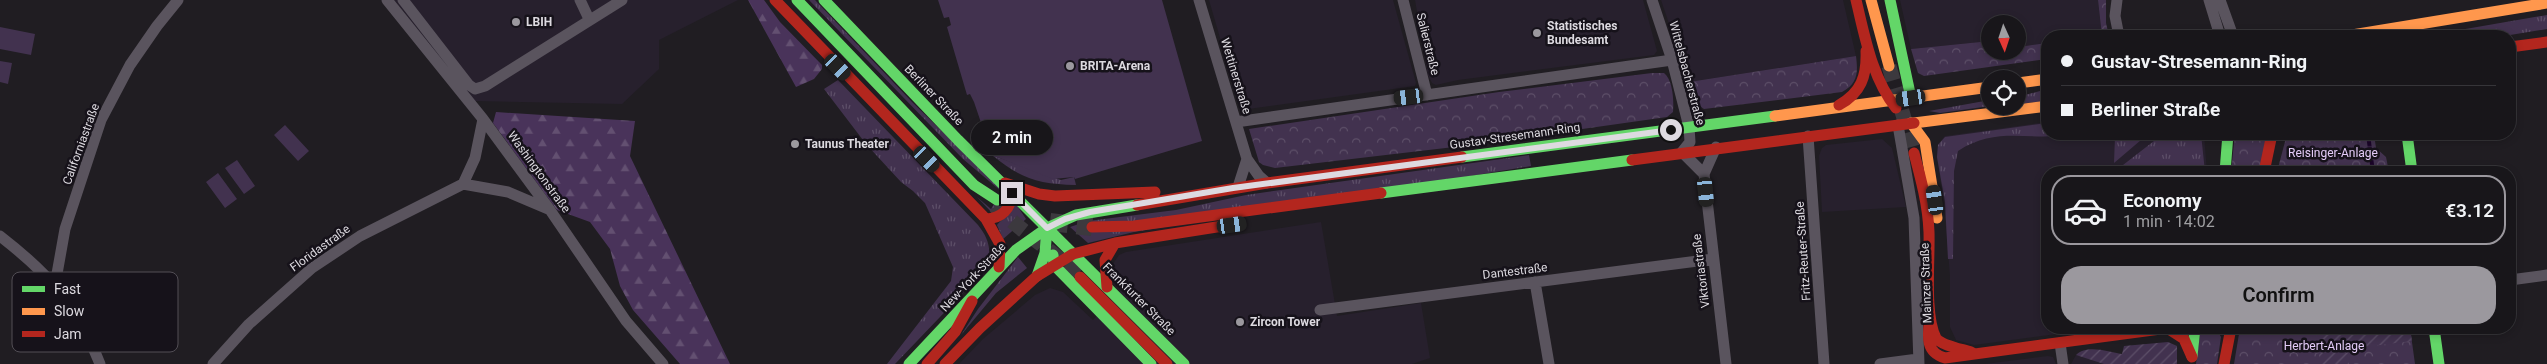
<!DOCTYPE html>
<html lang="en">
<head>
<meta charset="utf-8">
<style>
	body { margin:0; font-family:Roboto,sans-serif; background:#252327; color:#f1f3f6; height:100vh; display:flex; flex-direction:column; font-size:19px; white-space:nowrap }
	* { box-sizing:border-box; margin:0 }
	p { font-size:16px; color:#9f9fa2 }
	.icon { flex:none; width:28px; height:28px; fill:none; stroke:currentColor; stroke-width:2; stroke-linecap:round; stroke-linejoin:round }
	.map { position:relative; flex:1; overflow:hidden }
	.details { position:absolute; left:2041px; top:166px; width:475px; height:168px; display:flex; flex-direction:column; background:#18161a; border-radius:20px; box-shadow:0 2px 8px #0003,0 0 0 1px #363539 }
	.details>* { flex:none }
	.top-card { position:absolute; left:2041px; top:30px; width:475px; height:110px; border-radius:20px; box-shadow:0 2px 8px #0003,0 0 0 1px #363539; display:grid; align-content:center; height:110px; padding:0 20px; background:#18161a }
	.needle { width:32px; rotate:177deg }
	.controls { position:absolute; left:1981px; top:15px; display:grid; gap:10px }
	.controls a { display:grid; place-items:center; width:45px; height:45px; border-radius:50%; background:#18161a; box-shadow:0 2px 8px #0003,0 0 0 1px #363539; font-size:25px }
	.end { position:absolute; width:22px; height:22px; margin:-11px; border:6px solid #dddae0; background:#111; box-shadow:0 0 0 2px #111 }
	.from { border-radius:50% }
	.bubble { position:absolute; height:35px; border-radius:18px; background:#18161a; box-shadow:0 2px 8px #0003,0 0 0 1px #363539; font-size:16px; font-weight:600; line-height:35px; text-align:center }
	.car { position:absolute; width:15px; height:30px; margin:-15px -8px; border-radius:6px; box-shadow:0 0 4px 1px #0007; background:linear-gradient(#222 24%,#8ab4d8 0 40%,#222 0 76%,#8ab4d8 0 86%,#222 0) }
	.top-card b { display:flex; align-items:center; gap:18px; height:48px; font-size:19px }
	.top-card b+b { border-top:1px solid #363539 }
	.top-card i { width:12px; height:12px; background:#f1f3f6 }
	ul { padding:9px 0 0; list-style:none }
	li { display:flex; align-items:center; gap:15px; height:70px; margin:0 10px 8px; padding:0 10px; border:2px solid #363539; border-radius:20px }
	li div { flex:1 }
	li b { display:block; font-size:19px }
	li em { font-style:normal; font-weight:600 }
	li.current { border-color:#9b989e }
	li>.icon { width:45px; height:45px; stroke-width:1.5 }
	.primary-button { display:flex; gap:10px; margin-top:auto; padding:10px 20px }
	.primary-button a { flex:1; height:58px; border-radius:20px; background:#9b989e; color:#111; font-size:20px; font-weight:600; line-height:58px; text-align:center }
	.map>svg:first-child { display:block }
	.built { fill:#27202d }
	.grass { fill:url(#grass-tufts) }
	.forest { fill:url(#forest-firs) }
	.park { fill:url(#park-crowns) }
	.garden { fill:url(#garden-furrows) }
	.pitch { fill:#42324f }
	.water { fill:url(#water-rules) }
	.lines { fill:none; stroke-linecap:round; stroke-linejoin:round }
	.secondary-tunnel { stroke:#3c393e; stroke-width:15; stroke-dasharray:15 8; stroke-linecap:butt }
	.primary-tunnel { stroke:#3c393e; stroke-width:18; stroke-dasharray:18 9; stroke-linecap:butt }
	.street { stroke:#5a545e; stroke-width:11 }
	.fast { stroke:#63d668; stroke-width:11 }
	.slow { stroke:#ff974d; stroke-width:11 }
	.jam { stroke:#b3261e; stroke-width:11 }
	.route { stroke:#dddae0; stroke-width:6 }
	.poi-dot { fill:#9b989e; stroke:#16121a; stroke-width:2 }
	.labels { text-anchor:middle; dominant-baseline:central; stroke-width:5; stroke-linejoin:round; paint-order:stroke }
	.poi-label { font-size:12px; font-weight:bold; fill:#dddae0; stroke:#16121a; text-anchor:start }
	.street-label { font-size:12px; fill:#dddae0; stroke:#16121a }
	.park-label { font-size:12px; fill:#e3cbf7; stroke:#16121a }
	.key { fill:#16121a; stroke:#524e55; stroke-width:1 }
	.key-label { font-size:14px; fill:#dddae0 }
</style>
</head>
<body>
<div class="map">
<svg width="2547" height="364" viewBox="0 0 2547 364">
	<defs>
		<pattern id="grass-tufts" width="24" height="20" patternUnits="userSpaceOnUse" patternTransform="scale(1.25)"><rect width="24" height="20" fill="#42324f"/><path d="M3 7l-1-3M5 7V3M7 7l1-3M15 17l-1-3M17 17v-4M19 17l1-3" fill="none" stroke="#5d4f68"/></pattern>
		<pattern id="forest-firs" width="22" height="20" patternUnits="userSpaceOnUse" patternTransform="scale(1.25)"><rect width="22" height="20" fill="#49335a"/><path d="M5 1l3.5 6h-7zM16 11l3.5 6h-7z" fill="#635071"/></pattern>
		<pattern id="park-crowns" width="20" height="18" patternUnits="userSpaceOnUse" patternTransform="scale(1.25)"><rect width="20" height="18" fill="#42324f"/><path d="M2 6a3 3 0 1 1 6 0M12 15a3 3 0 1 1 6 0" fill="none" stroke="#5d4f68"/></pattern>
		<pattern id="garden-furrows" width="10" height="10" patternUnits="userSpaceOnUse" patternTransform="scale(1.25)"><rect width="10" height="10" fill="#42324f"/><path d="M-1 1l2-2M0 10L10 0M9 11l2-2" fill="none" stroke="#5d4f68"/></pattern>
		<pattern id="water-rules" width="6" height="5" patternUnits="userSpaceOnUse" patternTransform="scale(1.25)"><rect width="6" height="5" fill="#1a0428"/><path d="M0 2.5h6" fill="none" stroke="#3b2847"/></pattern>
	</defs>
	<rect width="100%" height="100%" fill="#201d22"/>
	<path class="built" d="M394,0h344l-79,40v29l-37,35 -147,-3z
		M1209,0h184l23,83 -1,3 -174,24z
		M1415,0h228l14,51 -3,4 -196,25 -22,5 -4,-2 -4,-8z
		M1661,0h182l13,56 -167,26z
		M1900,0h198l4,36h-54l-1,7 -29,4v-23h-28v17l-79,8z
		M2047,122l1,12h156l3,38h-159v156h53l-127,17 -18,-5 -6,-13v-51l-6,-73 -7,-45 1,-14 7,-8z
		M1882,139l10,9 14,59 -84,5 -3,-56 3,-8 4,-3z
		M1321,222l16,94 84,-13 9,55 -18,6h-453l24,-25 52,-44 15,-7 13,4 30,28 30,-32 -8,-10 -2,-14 6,-9 7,-3z
		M2076,355l18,4 10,5h-33z
		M2048,356l5,1 3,7h-71z"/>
	<path class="grass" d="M809,0h6l97,102 93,91 -12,21 -16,-17 14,12 11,-17 -39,-33z
		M2547,15v14l-43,7h-79z
		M838,80l140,145c12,15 15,29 6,46l-89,93h-8l64,-83 2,-14 -28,-64 -12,-12 -12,-9 -35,-38 -42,-55z
		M2047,89v12l-29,3v-7z
		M1990,100v6l-50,7 -11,-2z
		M2047,123l1,11h23c-41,8 -74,-9 -113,17l-4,20 -1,88h-5l-3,-57 -8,-45 1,-12 7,-8z
		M2085,134h63l-34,29 1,-26z
		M2163,134h38l4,38h-91z
		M992,155l69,25 13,-3 2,8c-37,-1 -55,-6 -84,-30z
		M1529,155l2,11 -397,66 -46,11 -18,-16 18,-6 88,-11 70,-15z
		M1016,204l10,15 -23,20 -6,-14z
		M1018,257l9,11 -31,25 -35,42 17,-26z"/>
	<path class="forest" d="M748,0h16l16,22 42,43v4l-8,10 -18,8z
		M496,112l139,9 -5,35 100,208h-50l-47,-54 -13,-24 -10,-37 -20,-27 -33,-12 -64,-87z"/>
	<path class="park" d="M2098,0h8v23l3,13h-7z
		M1990,41v10h28v-4l29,-4v16l-123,17 -6,-3 -7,-24z
		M1856,56c2,17 2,27 -14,36l-138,17 -6,-4 -9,-23z
		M1652,73h12c9,7 10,28 9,39l-6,5 -156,22h-23l-17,6 -196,23 -12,-3 -4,-3 -10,-33 250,-37z
		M2235,134h34l-9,38h-29z
		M2287,134h87l2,14 10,9 3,15h-112z
		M2213,328l4,2 4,7 -4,27h-21l4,-30 4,-5z
		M2240,328h170l5,36h-181z"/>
	<path class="garden" d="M2330,328h80l2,13 -64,8 1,15h-29l-4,-34z
		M2168,342l9,4v18h-73l-28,-9c11,-11 33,-3 46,-1l2,-8z"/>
	<path class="pitch" d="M938,0h224l40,141 -127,38 -1,-2 -21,2 -61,-24 -18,-53 -4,-8 -3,1 -20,-68 4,-2 -2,-8 -5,1z
		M0,27l35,7 -4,21 -31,-6z
		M0,61l12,2 -4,21 -8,-2z
		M285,125l24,26 -11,10 -24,-26z
		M237,160l18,26 -11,8 -19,-26z
		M218,173l19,26 -12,9 -19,-26z"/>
	<path class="water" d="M2366,134h4l5,38h-4l-2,-15 -4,-3 3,-4z"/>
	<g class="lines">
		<path class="secondary-tunnel" d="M1889,66l25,87
			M995,206c27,26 58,45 85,71"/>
		<path class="primary-tunnel" d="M1050,222l42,5"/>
		<path class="street" d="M387,0l96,119 67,91 76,111 37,43
			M403,0l66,85 6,4 10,-3 137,-86
			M580,0l9,19
			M1199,0l48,159 12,17 8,7
			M1403,0l24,95
			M1652,0l20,60 17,67 1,15 -8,10 22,22
			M2117,0l-2,16 4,20
			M2209,0l11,36
			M2220,0l13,36
			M1236,122l436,-62
			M1898,125l16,93 5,146
			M1808,136l16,228
			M1716,147l-12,27 22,190
			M463,184l12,-26 8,-39
			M1238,187l9,-28
			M0,236c49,38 77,69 100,128
			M2510,280l37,-5
			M1535,282l14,82
			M55,285l10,-56 36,-109 29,-55 27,-39 21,-26
			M1320,310l393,-51
			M2060,343l3,21
			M213,364l36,-40 63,-56 48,-32 103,-52 45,8 40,17
			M1880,364l38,-5"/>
		<path class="fast" d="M797,0l177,185 23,15
			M824,0l134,140 89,88
			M1890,0l21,98
			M2407,134l5,38
			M1462,157l313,-41
			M2225,172l3,-38
			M1381,193l251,-33
			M1047,228l137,136
			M1053,255l1,10 97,99
			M1037,276l8,-23 2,-25
			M2434,328l5,36
			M2192,356l3,-28
			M909,364l107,-114 31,-22 29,-13 61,-10"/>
		<path class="slow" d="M1871,0l18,66
			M2346,36l201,-33
			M2018,83l30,-4
			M1775,116l215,-29
			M1911,123l14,19 12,76
			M1914,123l134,-17"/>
		<path class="jam" d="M775,0l211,219 14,25 -1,23
			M1856,0c9,37 16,78 40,108
			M2510,47l37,-5
			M1839,105c22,-12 28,-29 27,-54
			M1914,153c7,26 14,52 15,79 1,27 -5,83 7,106 6,8 26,11 35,14
			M1632,160l282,-37
			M2264,172l8,-38
			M1005,183l34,11 16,2 100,-4
			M1137,205l130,-22 195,-26
			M986,219c16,-1 25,-10 26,-26
			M1092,227l42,-1 247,-33
			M1080,277l87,87
			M1107,287l-2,-27 10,-17
			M1930,316c-2,18 -6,36 15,42l223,-30
			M2167,328l17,11 8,18
			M927,364l28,-32 17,-31
			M945,364l35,-36 57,-52 36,-22 42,-11 108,-17
			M2224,364l7,-36"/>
	</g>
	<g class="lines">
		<path class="route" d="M1012,193l35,35 18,-9 25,-7 143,-24 438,-58"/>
	</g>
	<g class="poi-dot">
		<circle cx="516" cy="22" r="5"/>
		<circle cx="1537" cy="33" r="5"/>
		<circle cx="1070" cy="66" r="5"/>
		<circle cx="795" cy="144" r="5"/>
		<circle cx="1240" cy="322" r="5"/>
	</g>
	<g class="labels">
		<g class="poi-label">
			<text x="526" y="22">LBIH</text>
			<text x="1547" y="26">Statistisches<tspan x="1547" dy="14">Bundesamt</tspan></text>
			<text x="1080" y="66">BRITA-Arena</text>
			<text x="805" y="144">Taunus Theater</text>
			<text x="1250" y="322">Zircon Tower</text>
		</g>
		<g class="street-label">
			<text transform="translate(1428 44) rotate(76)">Salierstraße</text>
			<text transform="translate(1687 73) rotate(75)">Wittelsbacherstraße</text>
			<text transform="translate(1236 76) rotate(73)">Wettinerstraße</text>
			<text transform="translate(934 95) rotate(46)">Berliner Straße</text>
			<text transform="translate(1515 136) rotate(-8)">Gustav-Stresemann-Ring</text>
			<text transform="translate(81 144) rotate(-70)">Californiastraße</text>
			<text transform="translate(539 172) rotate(54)">Washingtonstraße</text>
			<text transform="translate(320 248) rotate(-36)">Floridastraße</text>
			<text transform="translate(1803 251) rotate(-94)">Fritz-Reuter-Straße</text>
			<text transform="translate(1515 271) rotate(-7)">Dantestraße</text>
			<text transform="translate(1701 271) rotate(-97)">Viktoriastraße</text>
			<text transform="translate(973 277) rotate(-47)">New-York-Straße</text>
			<text transform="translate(1926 283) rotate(-92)">Mainzer Straße</text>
			<text transform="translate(1139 299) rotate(45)">Frankfurter Straße</text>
		</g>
		<g class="park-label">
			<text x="2333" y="153">Reisinger-Anlage</text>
			<text x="2324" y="346">Herbert-Anlage</text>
		</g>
	</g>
	<rect x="12" y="272" width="166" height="80" rx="8" class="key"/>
	<rect x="22" y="286" width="23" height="6" fill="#63d668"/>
	<rect x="22" y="308" width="23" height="7" fill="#ff974d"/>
	<rect x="22" y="331" width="23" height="6" fill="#b3261e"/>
	<g class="key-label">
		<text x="54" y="294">Fast</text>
		<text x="54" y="316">Slow</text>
		<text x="54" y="339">Jam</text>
	</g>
</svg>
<div class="controls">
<a><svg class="needle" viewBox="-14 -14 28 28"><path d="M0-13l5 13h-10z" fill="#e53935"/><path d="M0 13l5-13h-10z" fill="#9f9fa2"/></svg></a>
<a><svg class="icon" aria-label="locate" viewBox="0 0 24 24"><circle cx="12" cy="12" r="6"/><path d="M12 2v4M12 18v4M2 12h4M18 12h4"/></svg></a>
</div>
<i class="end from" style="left:1671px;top:130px"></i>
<i class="end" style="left:1012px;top:193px"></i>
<div class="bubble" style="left:971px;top:120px;width:82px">2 min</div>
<i class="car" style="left:838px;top:67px;rotate:136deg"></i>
<i class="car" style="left:1409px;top:97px;rotate:263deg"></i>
<i class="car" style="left:1911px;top:98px;rotate:262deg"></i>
<i class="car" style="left:927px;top:159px;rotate:136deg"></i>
<i class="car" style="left:1706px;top:192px;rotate:174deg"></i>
<i class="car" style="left:1935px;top:200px;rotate:352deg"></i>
<i class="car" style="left:1232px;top:225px;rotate:82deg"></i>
<div class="top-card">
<b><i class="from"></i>Gustav-Stresemann-Ring</b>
<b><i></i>Berliner Straße</b>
</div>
<section class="details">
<ul>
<li class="current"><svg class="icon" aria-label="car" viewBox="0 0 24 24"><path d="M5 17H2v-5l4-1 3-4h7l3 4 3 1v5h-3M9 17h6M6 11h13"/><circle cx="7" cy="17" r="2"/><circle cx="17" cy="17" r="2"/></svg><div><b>Economy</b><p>1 min · 14:02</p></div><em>€3.12</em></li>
</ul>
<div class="primary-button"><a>Confirm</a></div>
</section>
</div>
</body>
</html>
